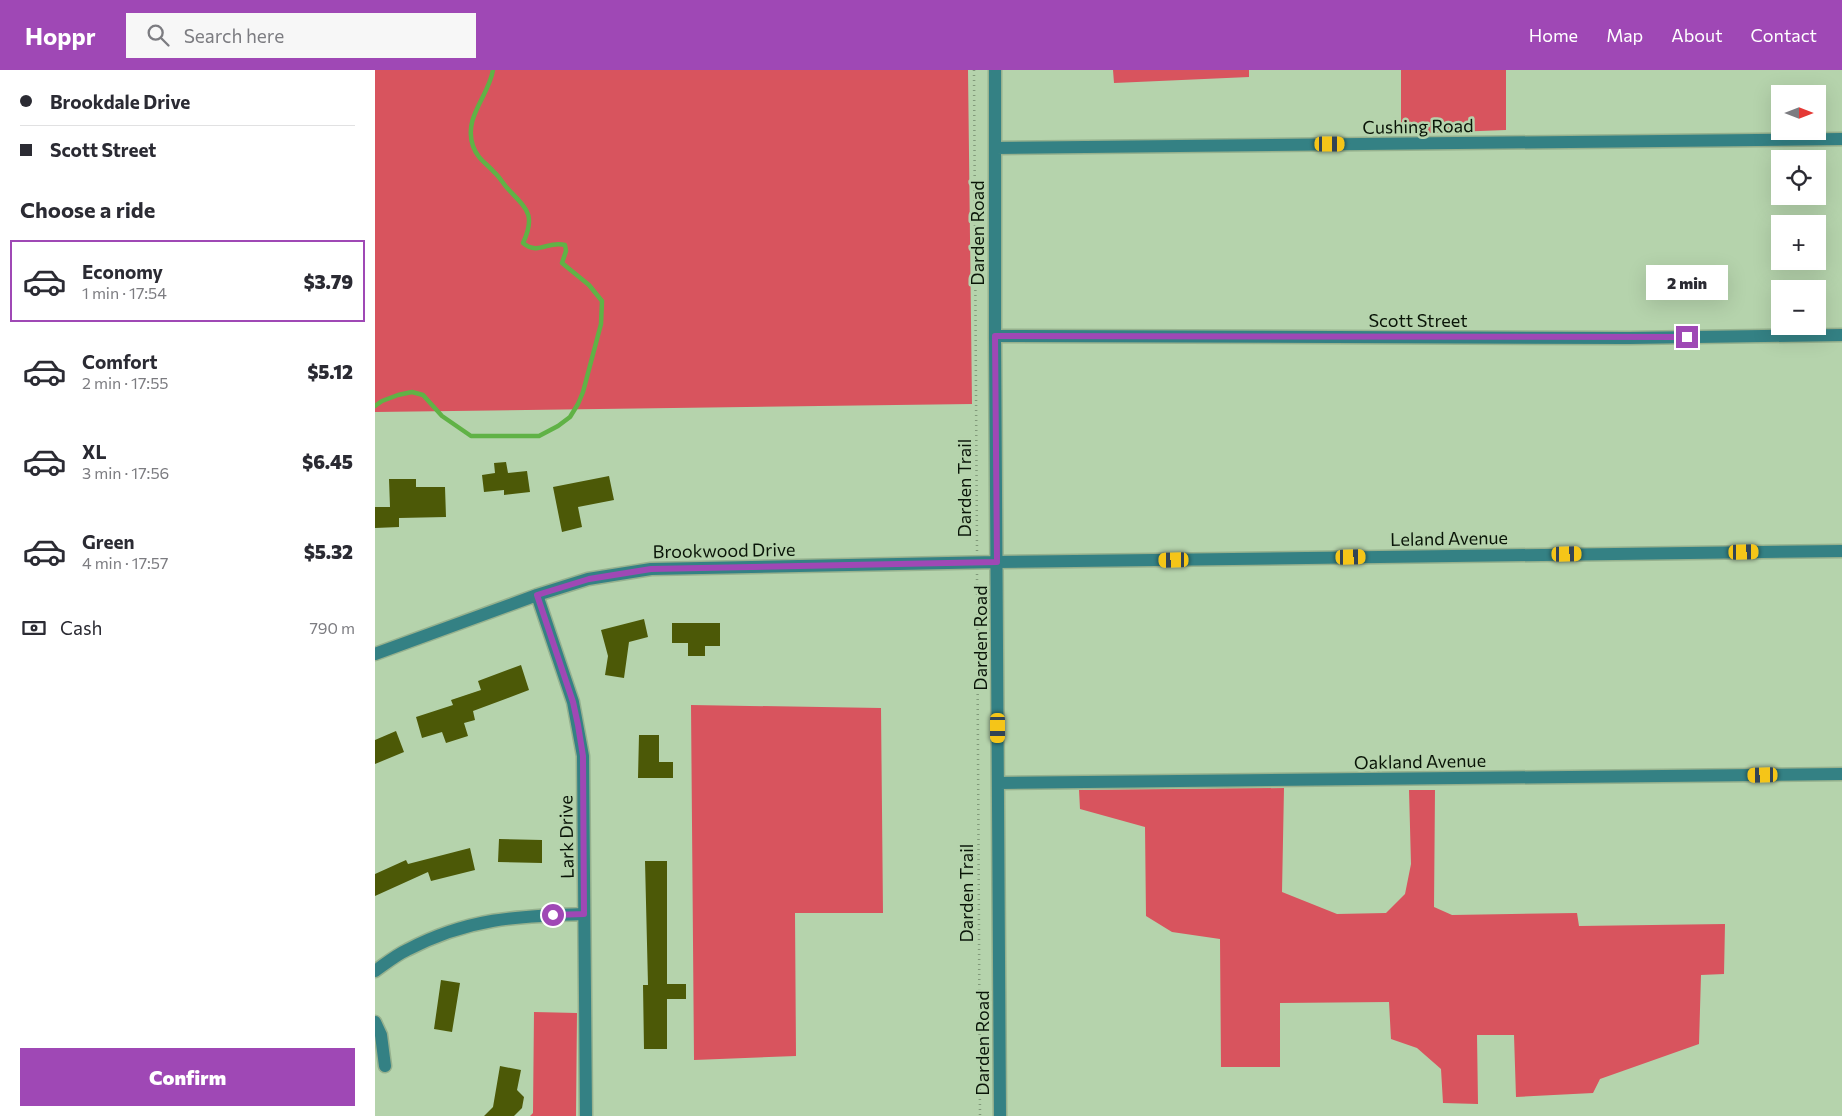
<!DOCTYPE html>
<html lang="en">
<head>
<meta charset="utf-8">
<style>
	body { margin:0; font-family:Commissioner,sans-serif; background:#f7f7f7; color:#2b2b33; height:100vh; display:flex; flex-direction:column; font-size:19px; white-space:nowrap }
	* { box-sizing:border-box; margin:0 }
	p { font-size:16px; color:#7c7c81 }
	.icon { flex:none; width:28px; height:28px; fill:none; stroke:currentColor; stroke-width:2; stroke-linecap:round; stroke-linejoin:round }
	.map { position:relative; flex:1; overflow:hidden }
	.details { display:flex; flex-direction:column; background:#fff; width:375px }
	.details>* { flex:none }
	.top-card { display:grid; align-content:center; height:110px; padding:0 20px; background:#fff }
	.needle { width:32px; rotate:90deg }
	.tools { position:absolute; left:1396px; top:15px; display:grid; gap:10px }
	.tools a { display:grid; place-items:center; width:55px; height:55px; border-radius:0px; background:#fff; box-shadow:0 5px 20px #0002; font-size:25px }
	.end { position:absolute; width:22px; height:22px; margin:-11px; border:6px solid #9f48b5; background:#fff; box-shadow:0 0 0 2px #fff }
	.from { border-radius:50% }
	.bubble { position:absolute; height:35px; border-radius:0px; background:#fff; box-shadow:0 5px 20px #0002; font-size:16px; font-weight:800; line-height:35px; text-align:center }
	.car { position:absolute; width:15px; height:30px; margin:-15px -8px; border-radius:6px; box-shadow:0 0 4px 1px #0007; background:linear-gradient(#f5c518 24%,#345 0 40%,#f5c518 0 76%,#345 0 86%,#f5c518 0) }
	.top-card b { display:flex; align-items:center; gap:18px; height:48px; font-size:19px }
	.top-card b+b { border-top:1px solid #e1e1e2 }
	.top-card i { width:12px; height:12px; background:#2b2b33 }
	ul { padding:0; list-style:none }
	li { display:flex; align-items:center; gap:15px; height:82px; margin:0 10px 8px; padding:0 10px; border:2px solid transparent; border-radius:0px }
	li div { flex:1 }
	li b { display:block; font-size:19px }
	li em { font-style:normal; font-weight:800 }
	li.on { border-color:#9f48b5 }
	li>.icon { width:45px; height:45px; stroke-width:1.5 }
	h2 { padding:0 20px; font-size:22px; line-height:60px }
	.pay { display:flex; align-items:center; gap:12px; height:55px; padding:0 20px; font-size:19px }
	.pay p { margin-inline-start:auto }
	.action { display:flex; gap:10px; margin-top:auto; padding:10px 20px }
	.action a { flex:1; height:58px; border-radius:0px; background:#9f48b5; color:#fff; font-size:20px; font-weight:800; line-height:58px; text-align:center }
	header { display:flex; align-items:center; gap:30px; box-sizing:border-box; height:70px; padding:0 25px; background:#9f48b5; color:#fff }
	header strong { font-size:24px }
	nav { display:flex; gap:28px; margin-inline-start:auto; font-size:18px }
	.search { width:350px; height:45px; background:#f7f7f7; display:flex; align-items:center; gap:12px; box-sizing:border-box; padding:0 18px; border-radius:0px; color:#7c7c81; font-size:19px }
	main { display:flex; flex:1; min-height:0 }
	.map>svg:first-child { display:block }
	.forest { fill:#d8545e }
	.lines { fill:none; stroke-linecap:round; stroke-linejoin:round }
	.stream { stroke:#60b246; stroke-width:4.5 }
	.building { fill:#4c5907 }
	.minor-casing { stroke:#96b18e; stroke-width:15 }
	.path { stroke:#81997a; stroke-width:2.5; stroke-dasharray:1 4; stroke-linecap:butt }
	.minor { stroke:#348184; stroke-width:12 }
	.route { stroke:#9f48b5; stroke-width:6 }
	.labels { text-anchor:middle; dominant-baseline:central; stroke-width:5; stroke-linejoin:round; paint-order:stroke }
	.street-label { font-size:18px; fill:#091407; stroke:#b5d3ac }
</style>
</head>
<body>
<header>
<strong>Hoppr</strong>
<div class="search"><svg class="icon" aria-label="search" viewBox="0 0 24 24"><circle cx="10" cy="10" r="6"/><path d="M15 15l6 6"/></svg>Search here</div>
<nav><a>Home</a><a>Map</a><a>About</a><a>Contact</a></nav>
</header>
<main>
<section class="details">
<div class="top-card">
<b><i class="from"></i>Brookdale Drive</b>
<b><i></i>Scott Street</b>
</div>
<h2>Choose a ride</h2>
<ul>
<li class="on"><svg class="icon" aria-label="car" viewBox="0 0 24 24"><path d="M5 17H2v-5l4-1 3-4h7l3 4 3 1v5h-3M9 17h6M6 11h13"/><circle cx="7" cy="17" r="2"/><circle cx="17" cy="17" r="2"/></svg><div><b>Economy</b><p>1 min · 17:54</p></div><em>$3.79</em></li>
<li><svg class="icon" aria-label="car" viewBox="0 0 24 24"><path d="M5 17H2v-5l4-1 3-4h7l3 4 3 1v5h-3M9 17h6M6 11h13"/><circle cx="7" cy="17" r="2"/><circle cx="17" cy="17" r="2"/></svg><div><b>Comfort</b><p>2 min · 17:55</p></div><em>$5.12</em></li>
<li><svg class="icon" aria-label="car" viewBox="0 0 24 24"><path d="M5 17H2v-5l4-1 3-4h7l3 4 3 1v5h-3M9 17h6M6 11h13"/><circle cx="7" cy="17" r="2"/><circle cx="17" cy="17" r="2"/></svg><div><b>XL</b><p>3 min · 17:56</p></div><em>$6.45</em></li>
<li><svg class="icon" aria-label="car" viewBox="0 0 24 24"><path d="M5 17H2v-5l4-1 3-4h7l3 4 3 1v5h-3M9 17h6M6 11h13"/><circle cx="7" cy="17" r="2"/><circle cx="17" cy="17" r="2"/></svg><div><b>Green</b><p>4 min · 17:57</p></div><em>$5.32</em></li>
</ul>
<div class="pay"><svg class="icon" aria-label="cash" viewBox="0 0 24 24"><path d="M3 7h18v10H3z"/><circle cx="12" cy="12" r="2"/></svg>Cash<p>790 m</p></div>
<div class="action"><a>Confirm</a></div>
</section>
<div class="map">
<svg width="1467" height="1046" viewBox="0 0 1467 1046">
	<rect width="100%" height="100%" fill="#b5d3ac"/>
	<path class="forest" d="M0,0h593l4,334 -597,8z
		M738,0h136v7l-135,6z
		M1026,0h105v60l-105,4z
		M316,635l190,3 2,205h-88l1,143 -102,4z
		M909,718l-2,104 55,22 49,-1 19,-19 6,-30 -2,-74h26l-1,117 18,8 125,-2 2,13 146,-2 -1,50 -23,1 -2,69 -99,35 -7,14 -77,4 -2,-62h-37l1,69 -35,-1 -2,-34 -24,-21 -26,-9 -2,-37 -109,1v64h-59l-1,-128 -48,-7 -26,-16 -1,-89 -65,-18 -1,-19z
		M159,942l43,1 -1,103h-46l3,-3z"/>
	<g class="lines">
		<path class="stream" d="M0,336l7,-5 16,-6 14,-3 11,3 19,21 29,20h68l19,-10 12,-9 8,-13 5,-12 18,-68 1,-23 -13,-16 -27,-22 4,-12 -1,-6c-17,-5 -26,11 -42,-2 13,-28 4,-34 -14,-53 -6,-6 -9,-13 -15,-18 -8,-9 -17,-14 -21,-26 -10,-29 16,-50 20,-76"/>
	</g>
	<path class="building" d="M131,392l2,11 19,-2 3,21 -26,3v-5l-20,2 -2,-17 13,-2 -1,-10z
		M234,406l5,24 -36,7 4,20 -20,5 -9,-45z
		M14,409h27v8h29l1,30 -47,1v9l-24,1v-21h15z
		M269,549l4,18 -19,5 -5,36 -19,-3 3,-19 -7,-26z
		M297,553h48v23h-15v10h-17v-13h-16z
		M146,595l8,25 -56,21 2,9 -11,3 4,13 -22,7 -4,-11 -20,6 -6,-21 37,-12 -2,-5 30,-10 -3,-9z
		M21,661l8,21 -29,12v-24z
		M264,665h20v27h14v16h-35z
		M124,769l43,1v23l-44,-1z
		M95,778l5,22 -44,11 -3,-9 -53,24v-22l31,-14 2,4z
		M270,791h22v123h19v15h-19v50h-23l-1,-64h5z
		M66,910l19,3 -8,49 -18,-3z
		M125,996l21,4 -4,20 7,7 -2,11 -8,8h-30l9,-9z"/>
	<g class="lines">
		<defs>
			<path id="minor" d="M620,0v266l5,780
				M620,78l847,-9
				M620,266l634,2 213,-3
				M162,525l36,107 10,54 3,360
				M0,584l162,-59 51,-16 63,-10 346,-7 845,-11
				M623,713l844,-9
				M0,901c10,-7 21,-16 32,-21 61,-32 110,-34 177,-36
				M0,952l6,13 4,31"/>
		</defs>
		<use href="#minor" class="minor-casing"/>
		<path class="path" d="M599,0l3,481
			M602,504l3,542"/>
		<use href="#minor" class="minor"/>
	</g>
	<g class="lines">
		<path class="route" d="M178,845l31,-1 -1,-158 -5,-31 -5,-23 -36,-107 52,-16 62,-10 346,-7 -2,-226 692,1"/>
	</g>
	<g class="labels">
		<g class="street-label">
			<text transform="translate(1043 56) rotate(-1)">Cushing Road</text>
			<text transform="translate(602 163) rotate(-90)">Darden Road</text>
			<text x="1043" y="250">Scott Street</text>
			<text transform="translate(589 418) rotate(-90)">Darden Trail</text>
			<text transform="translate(1074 468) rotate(-1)">Leland Avenue</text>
			<text transform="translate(349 480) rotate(-1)">Brookwood Drive</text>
			<text transform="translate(605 568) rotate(-90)">Darden Road</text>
			<text transform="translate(1045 691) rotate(-1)">Oakland Avenue</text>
			<text transform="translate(191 767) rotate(-91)">Lark Drive</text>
			<text transform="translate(591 823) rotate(-90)">Darden Trail</text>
			<text transform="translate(607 973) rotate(-90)">Darden Road</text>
		</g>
	</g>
</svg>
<div class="tools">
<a><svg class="needle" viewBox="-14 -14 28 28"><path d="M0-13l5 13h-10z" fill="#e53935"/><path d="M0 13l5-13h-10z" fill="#7c7c81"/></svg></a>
<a><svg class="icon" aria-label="locate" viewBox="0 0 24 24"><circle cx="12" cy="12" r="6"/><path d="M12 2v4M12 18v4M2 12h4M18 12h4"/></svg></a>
<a>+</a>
<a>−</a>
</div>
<i class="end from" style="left:178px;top:845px"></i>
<i class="end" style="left:1312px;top:267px"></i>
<div class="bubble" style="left:1271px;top:195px;width:82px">2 min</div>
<i class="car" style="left:955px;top:74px;rotate:90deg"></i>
<i class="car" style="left:1369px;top:482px;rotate:89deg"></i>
<i class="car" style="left:1192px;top:484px;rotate:89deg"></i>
<i class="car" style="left:976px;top:487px;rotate:89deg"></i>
<i class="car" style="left:799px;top:490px;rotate:269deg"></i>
<i class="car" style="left:623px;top:658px;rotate:180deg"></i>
<i class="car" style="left:1388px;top:705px;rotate:269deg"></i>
</div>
</main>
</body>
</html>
